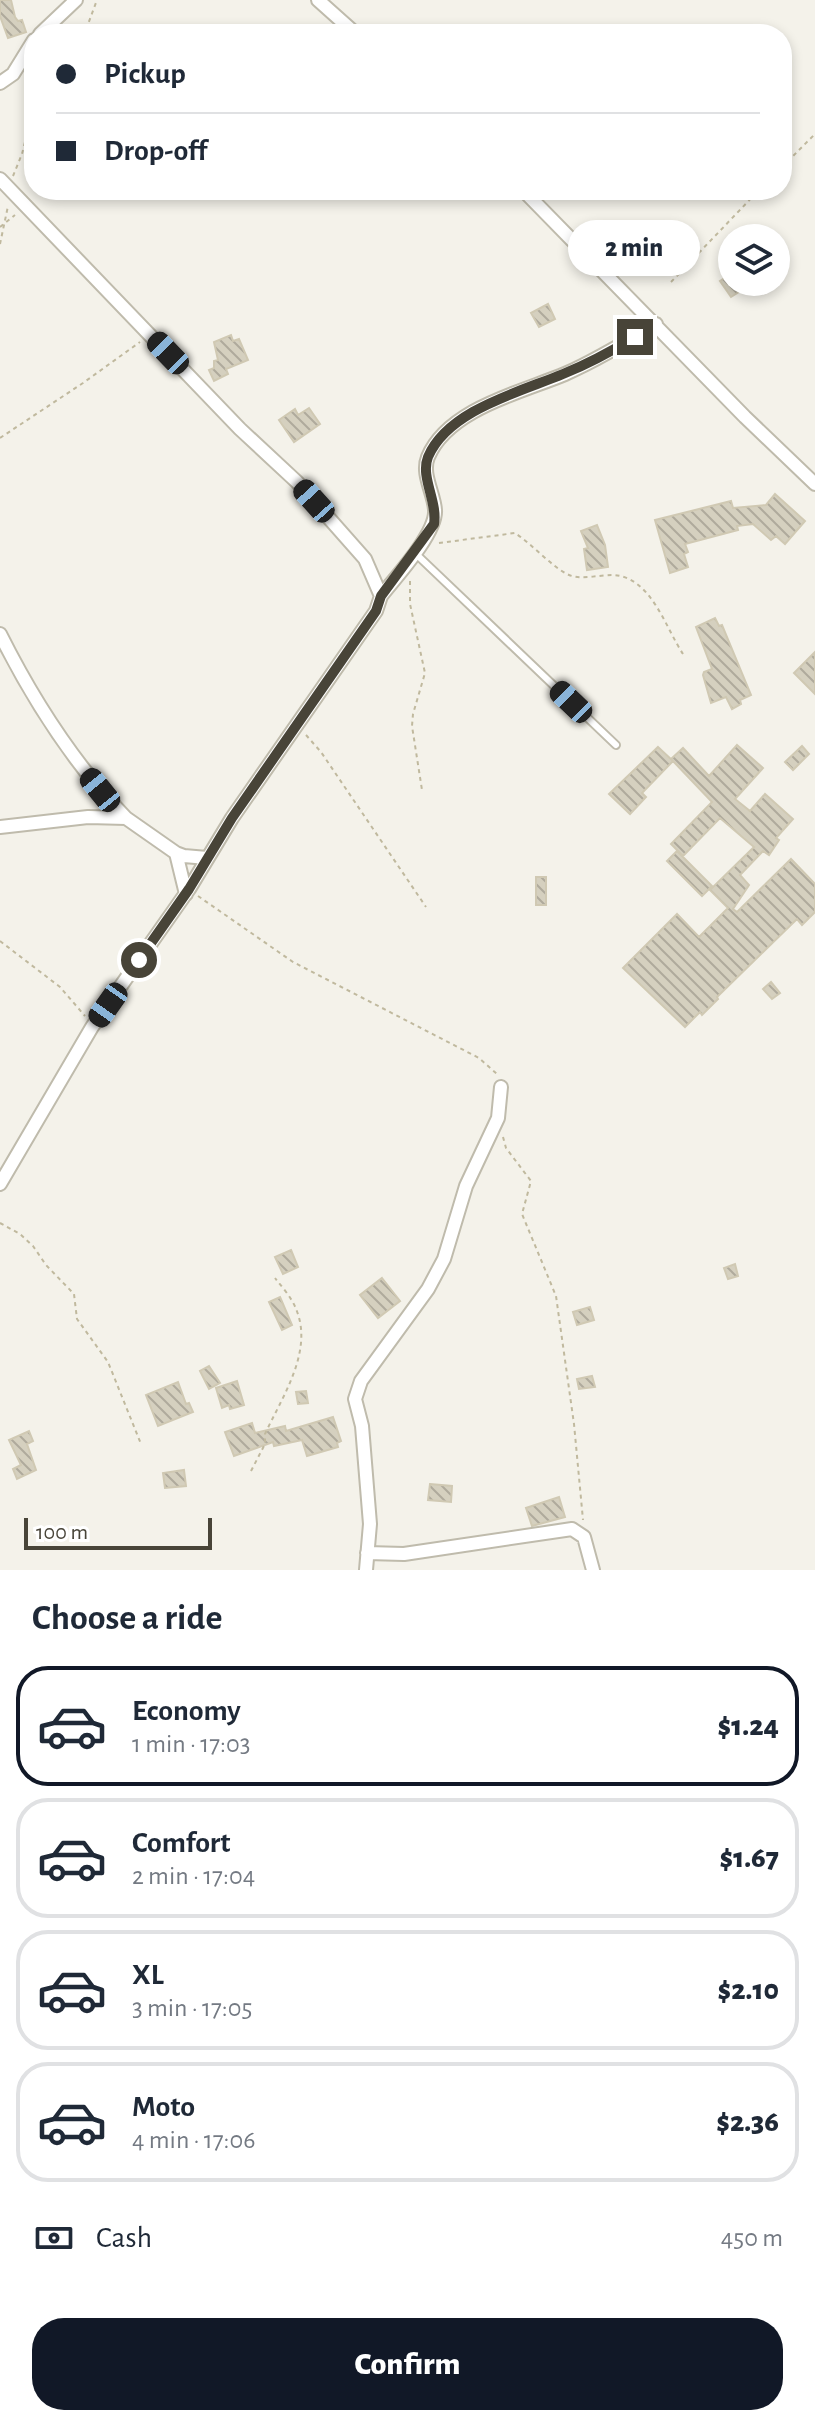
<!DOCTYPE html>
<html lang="en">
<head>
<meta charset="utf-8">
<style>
	body { margin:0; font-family:"Alegreya Sans",sans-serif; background:#f2f2f3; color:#1f2937; height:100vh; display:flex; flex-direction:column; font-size:30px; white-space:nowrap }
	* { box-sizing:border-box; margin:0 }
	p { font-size:26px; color:#747a83 }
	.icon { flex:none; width:44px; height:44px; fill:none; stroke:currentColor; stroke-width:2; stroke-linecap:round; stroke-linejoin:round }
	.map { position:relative; height:1570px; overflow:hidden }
	.sheet { display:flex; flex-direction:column; background:#fff; flex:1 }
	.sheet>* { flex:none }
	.banner { position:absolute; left:24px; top:24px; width:768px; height:176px; border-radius:32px; box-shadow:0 4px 12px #0003; display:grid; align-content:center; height:176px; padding:0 32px; background:#fff }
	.fabs { position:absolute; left:718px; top:224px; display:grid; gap:16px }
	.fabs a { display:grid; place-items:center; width:72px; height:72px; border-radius:50%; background:#fff; box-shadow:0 4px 12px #0003; font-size:40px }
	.scale { position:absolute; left:24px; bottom:20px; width:188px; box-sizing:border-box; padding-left:8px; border:4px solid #484438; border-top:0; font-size:22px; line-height:28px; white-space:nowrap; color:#484438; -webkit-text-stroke:6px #fff; paint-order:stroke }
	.end { position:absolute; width:36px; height:36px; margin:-18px; border:10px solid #484438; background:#fff; box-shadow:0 0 0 4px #fff }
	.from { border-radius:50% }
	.bubble { position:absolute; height:56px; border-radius:28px; background:#fff; box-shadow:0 4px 12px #0003; font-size:26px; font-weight:800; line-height:56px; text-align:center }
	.car { position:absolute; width:24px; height:48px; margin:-24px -12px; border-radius:10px; box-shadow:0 0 6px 2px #0007; background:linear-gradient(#222 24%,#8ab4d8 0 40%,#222 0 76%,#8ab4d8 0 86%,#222 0) }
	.banner b { display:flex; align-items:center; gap:28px; height:76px; font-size:30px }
	.banner b+b { border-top:2px solid #e0e1e3 }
	.banner i { width:20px; height:20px; background:#1f2937 }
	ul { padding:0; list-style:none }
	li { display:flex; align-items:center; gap:24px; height:120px; margin:0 16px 12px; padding:0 16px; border:4px solid #e0e1e3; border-radius:32px }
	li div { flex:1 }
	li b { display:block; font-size:30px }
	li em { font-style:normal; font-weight:800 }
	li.selected { border-color:#111827 }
	li>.icon { width:72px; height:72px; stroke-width:1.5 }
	h2 { padding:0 32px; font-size:36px; line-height:96px }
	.pay { display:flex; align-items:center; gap:20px; height:88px; padding:0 32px; font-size:30px }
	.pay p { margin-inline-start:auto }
	.primary-button { display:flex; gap:16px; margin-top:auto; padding:16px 32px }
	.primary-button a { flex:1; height:92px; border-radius:32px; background:#111827; color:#fff; font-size:32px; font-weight:800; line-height:92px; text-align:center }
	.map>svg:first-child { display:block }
	.building { fill:url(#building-back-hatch); stroke:#d0c9b3; stroke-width:2 }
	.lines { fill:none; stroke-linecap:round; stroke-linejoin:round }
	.lane-casing { stroke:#bfbbac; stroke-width:10 }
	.street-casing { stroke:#bfbbac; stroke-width:16 }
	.path { stroke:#c0b99e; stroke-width:2; stroke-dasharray:4 4; stroke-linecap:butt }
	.lane { stroke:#fff; stroke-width:6 }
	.street { stroke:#fff; stroke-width:12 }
	.route { stroke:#484438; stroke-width:10 }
</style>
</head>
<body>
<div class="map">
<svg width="815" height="1570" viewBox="0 0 815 1570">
	<defs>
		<pattern id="building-back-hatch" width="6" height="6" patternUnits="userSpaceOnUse" patternTransform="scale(2)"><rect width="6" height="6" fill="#d5d0bf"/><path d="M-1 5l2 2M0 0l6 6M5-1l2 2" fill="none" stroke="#afaa9c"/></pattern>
	</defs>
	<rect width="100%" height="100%" fill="#f4f2ea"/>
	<path class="building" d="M0,0h11l4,17 3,4 4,-1 4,12 -18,6 -8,-22z
		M731,274l1,8h4l6,8 -11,7 -11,-16z
		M548,304l7,15 -16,8 -8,-14z
		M231,335l2,6 6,-2 9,21 -22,9 2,5 -14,7 -5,-11 5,-2v-7l4,-1 -4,-18z
		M309,408l11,16 -26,18 -15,-22 16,-11 3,6z
		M775,494l30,27 -20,23 -9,-8 -5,4 -18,-16 -16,2 1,4 -53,14 3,8 -4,2 4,13 -18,6 -15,-53 76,-19 2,7 33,-3z
		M597,525l8,20 3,22 -21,3 -3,-21 4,-1 -7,-17z
		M715,618l4,8 3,-1 29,70 -11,5 1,4 -9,5 -6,-12 -15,6 -8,-28 1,-3 8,-3 -16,-42z
		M815,652v42l-21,-21z
		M737,745l26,23 -28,31 15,12 15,-17 28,25 -17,19 3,2 -10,15 -6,-4 -23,24 9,10 -16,24 4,3 54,-53 24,25v28l-13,13 -5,-6 -80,78 1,2 -16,16 -2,-3 -15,15 -62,-59 54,-54 22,23 29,-29 -18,-18 44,-43 -34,-29 -37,38 -12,-12 41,-42 -41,-43 12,-11 26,28z
		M802,746l7,8 -16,16 -8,-8z
		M658,747l15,14 -31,32 4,4 -16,17 -21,-20z
		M677,851l35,35 -10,10 -35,-35z
		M536,877h10v28h-10z
		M771,982l9,11 -8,6 -9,-10z
		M291,1250l7,17 -15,7 -8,-17z
		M735,1264l3,12 -10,3 -4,-11z
		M382,1278l18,23 -22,17 -18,-23z
		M280,1297l12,28 -10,5 -13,-28z
		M590,1307l4,13 -17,5 -4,-13z
		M209,1366l11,17 -11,6 -9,-18z
		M592,1376l3,11 -16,2 -2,-10z
		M237,1381l7,24 -14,4 -1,-4 -7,3 -6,-20z
		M178,1382l8,22 3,-1 4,9 -35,14 -12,-31z
		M306,1391l2,12 -10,1 -2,-12z
		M333,1417l8,24 -4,2 1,4 -31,9 -5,-16 -28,6 -1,-4 -39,14 -9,-24 27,-9 3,10 30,-7 1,5z
		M29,1431l4,10 -6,3 9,26 -19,9 -4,-10 8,-4 -12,-25z
		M184,1470l2,16 -21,2 -2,-15z
		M430,1484l22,2 -1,16 -23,-2z
		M559,1497l6,20 -33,9 -6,-18z"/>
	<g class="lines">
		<defs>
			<path id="lane" d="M416,554l200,191"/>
			<path id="street" d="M318,0l38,34
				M40,34l36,-34
				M0,83l13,-9 21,-34
				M0,179l240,250 57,53 68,77 16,37 -5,15 -144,207 -43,71 -97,138 -92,157
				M523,190l222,227 70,67
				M381,596c14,-18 56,-63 54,-86 -1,-17 -14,-36 -7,-53 20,-48 94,-65 137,-83 32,-14 61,-32 91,-50
				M0,634c34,68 73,129 126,184
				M0,827l88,-10 38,1 50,35 8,3 23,2
				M176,853l10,41
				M367,1553l37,1 168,-25 12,8 9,33
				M366,1570l4,-46 -8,-98 -7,-27 6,-18 67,-92 16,-30 22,-73 32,-68 3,-31"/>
		</defs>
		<use href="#lane" class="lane-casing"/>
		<use href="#street" class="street-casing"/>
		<path class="path" d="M79,34l8,-7 10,-27
			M782,167l33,-33
			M13,176l9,-22 12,-48
			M0,227l15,-12
			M0,244l8,-38
			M671,282l88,-92
			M0,438l83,-55 57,-41
			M439,543l76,-10c17,11 38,35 54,42 12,5 30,0 43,0 39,1 53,52 71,79
			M410,581v23l15,69 -12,41 -1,12 10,64
			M306,735l15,17 105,155
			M198,896l95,66 186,96 18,16
			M0,941l60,46 25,29
			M503,1137l3,11 25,33 -9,33 34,82 18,128 9,96
			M0,1223l20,11 13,12 13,19 28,29 3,25 31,43 33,82
			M251,1471l14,-27v-10c17,-37 49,-83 31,-125 -4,-11 -14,-22 -21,-31"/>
		<use href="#lane" class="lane"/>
		<use href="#street" class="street"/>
	</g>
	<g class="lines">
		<path class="route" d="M139,960l50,-71 43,-71 144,-207 5,-15 53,-72c4,-22 -14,-47 -6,-67 20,-47 92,-65 135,-83 25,-10 49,-23 72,-37"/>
	</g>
</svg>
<div class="fabs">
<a><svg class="icon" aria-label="layers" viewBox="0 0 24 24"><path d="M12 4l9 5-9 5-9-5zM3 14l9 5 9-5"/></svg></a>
</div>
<div class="scale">100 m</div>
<i class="end from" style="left:139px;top:960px"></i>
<i class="end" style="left:635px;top:337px"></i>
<div class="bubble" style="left:568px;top:220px;width:132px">2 min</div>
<i class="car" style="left:168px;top:353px;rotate:316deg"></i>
<i class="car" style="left:314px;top:501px;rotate:318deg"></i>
<i class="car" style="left:571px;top:702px;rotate:314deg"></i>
<i class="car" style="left:100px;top:790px;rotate:321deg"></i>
<i class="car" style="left:108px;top:1005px;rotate:215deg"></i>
<div class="banner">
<b><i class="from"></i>Pickup</b>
<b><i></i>Drop-off</b>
</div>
</div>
<section class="sheet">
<h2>Choose a ride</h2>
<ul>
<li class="selected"><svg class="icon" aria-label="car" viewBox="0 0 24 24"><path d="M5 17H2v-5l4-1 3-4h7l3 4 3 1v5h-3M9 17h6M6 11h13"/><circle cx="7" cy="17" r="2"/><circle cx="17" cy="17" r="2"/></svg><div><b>Economy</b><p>1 min · 17:03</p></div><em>$1.24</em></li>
<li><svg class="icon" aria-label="car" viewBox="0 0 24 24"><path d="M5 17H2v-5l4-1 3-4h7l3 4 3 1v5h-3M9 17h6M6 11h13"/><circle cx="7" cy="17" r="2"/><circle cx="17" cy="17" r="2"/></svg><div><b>Comfort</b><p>2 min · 17:04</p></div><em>$1.67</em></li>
<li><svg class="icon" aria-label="car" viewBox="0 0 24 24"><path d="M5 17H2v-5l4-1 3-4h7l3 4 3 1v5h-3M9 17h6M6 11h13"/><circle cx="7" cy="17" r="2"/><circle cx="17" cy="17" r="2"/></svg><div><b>XL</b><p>3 min · 17:05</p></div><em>$2.10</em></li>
<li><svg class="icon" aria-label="car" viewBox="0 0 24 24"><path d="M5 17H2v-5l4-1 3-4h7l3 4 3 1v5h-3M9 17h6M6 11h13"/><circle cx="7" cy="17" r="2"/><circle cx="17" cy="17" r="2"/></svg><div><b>Moto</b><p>4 min · 17:06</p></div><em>$2.36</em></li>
</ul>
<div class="pay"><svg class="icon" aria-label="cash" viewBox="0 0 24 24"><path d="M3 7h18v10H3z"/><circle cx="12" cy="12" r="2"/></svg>Cash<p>450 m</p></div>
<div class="primary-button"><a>Confirm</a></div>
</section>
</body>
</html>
